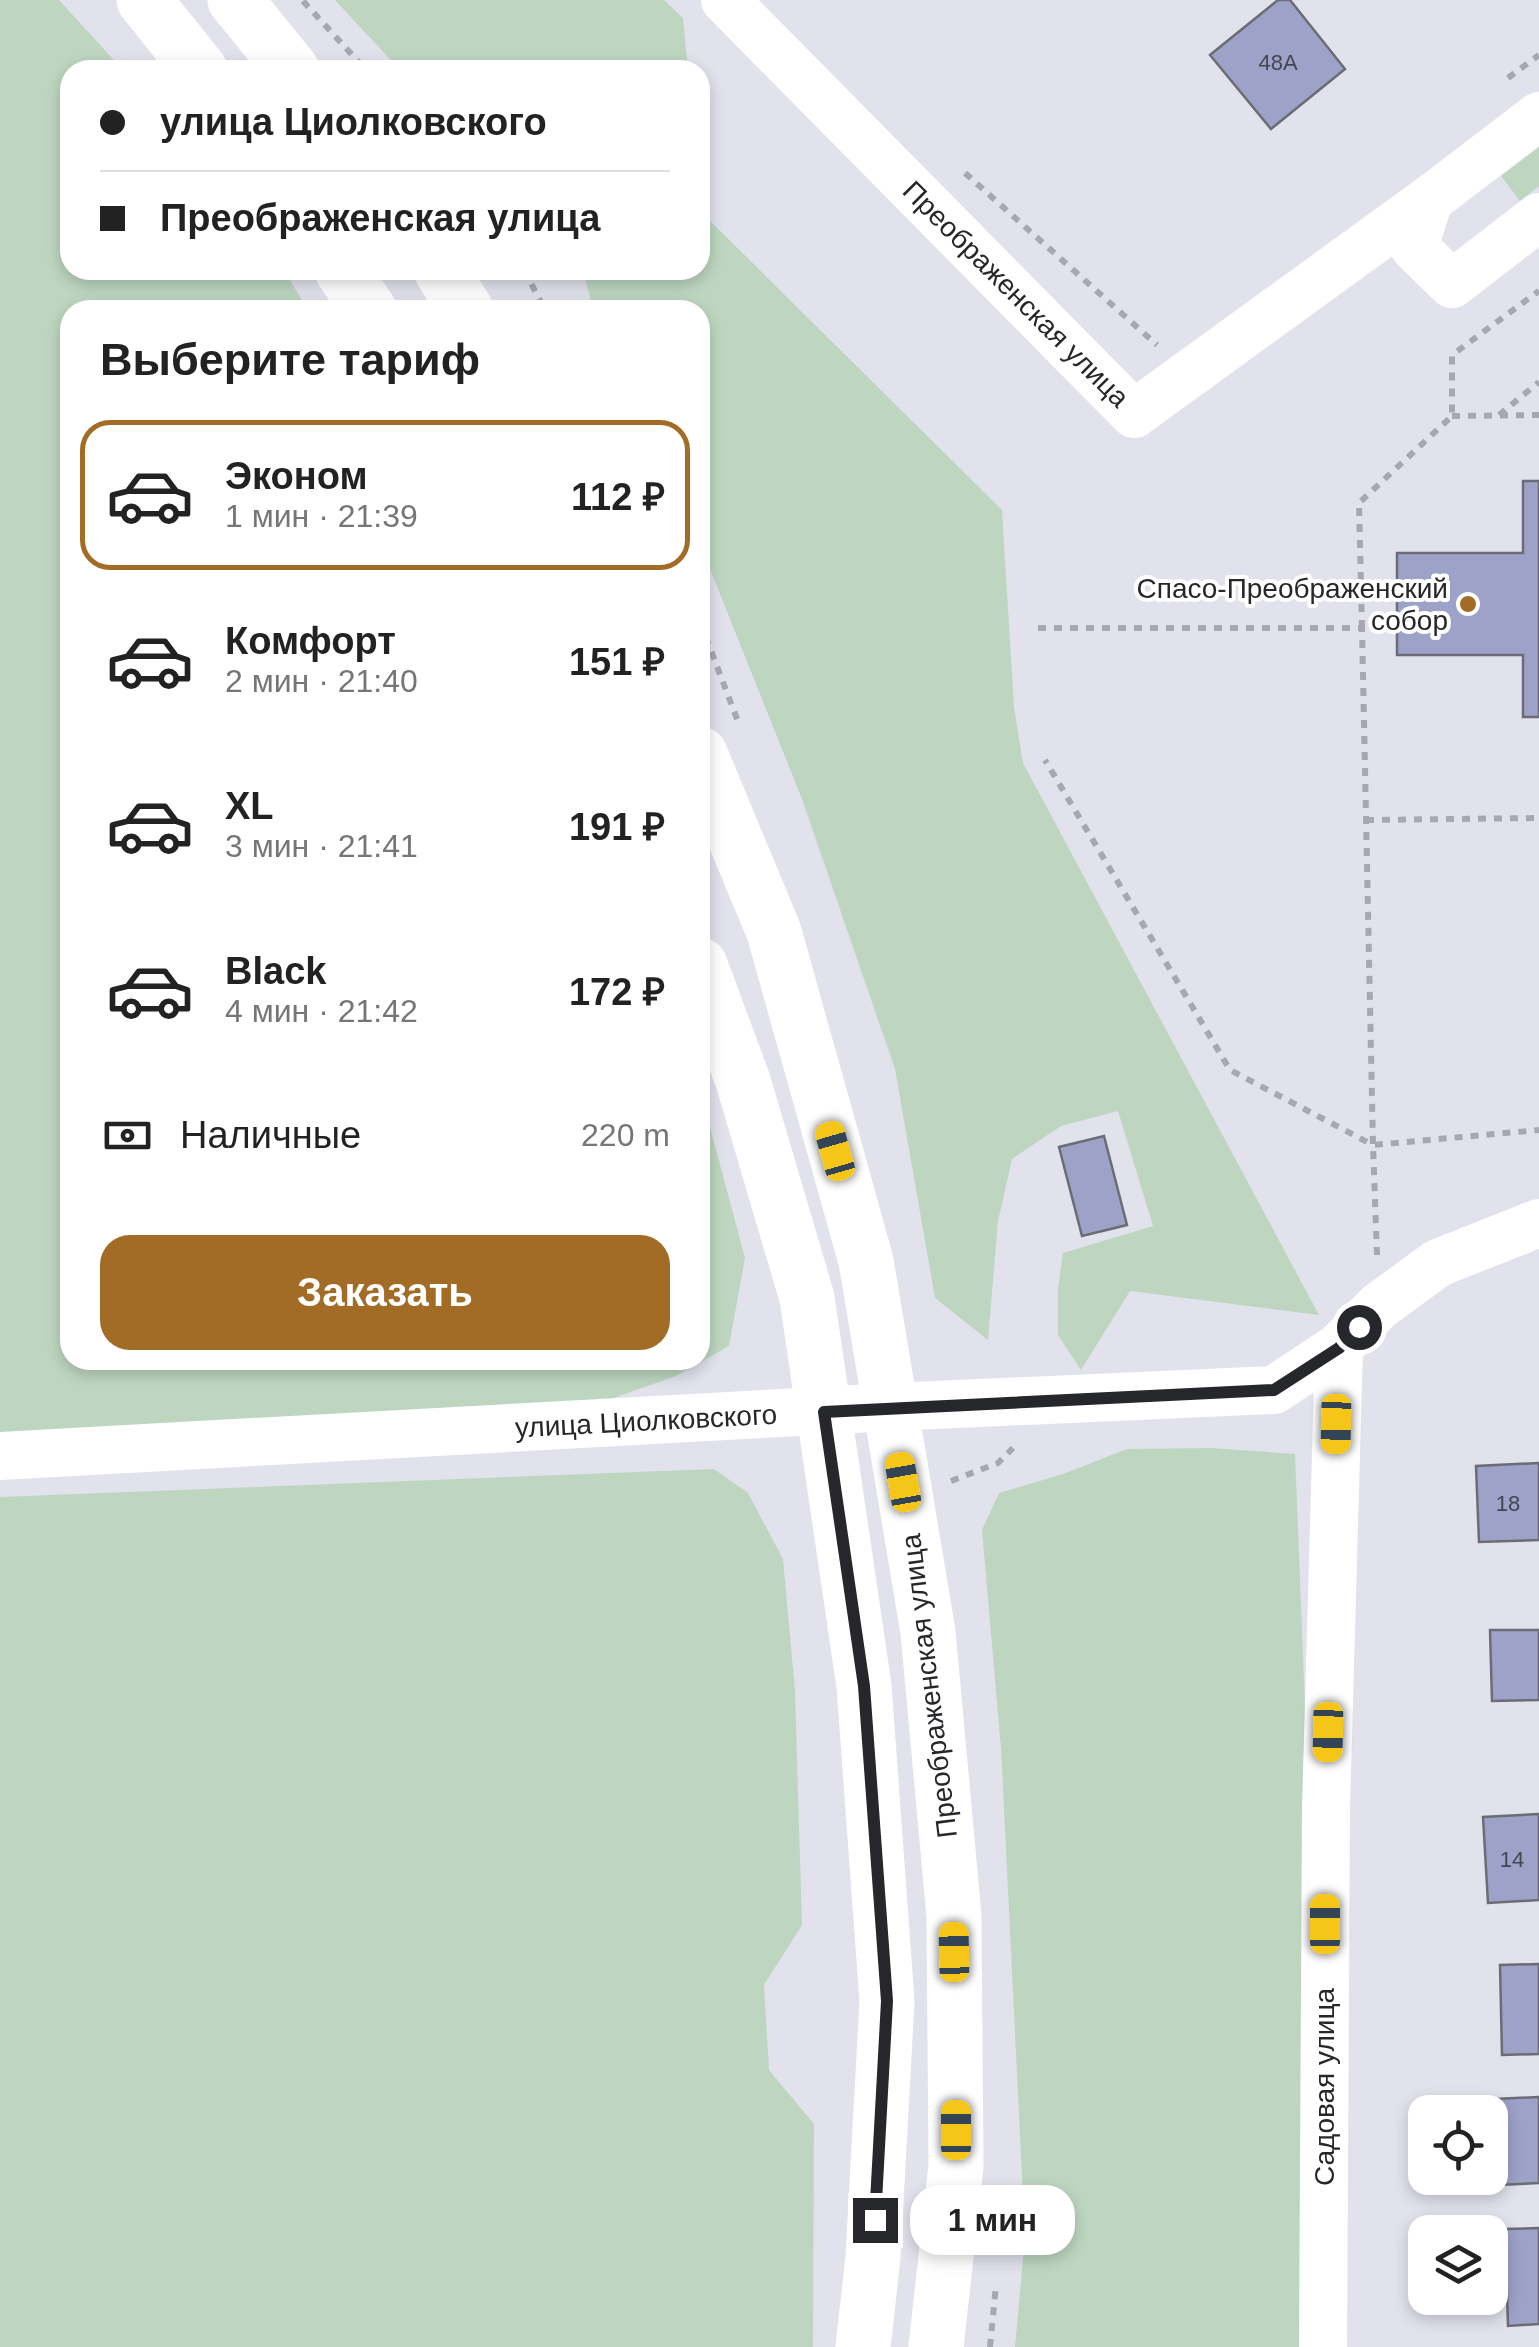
<!DOCTYPE html>
<html lang="ru">
<head>
<meta charset="utf-8">
<style>
	body { margin:0; font-family:Arial,sans-serif; background:#f2f2f2; color:#222; height:100vh; display:flex; flex-direction:column; font-size:38px; white-space:nowrap }
	* { box-sizing:border-box; margin:0 }
	p { font-size:32px; color:#767676 }
	.icon { flex:none; width:55px; height:55px; fill:none; stroke:currentColor; stroke-width:2; stroke-linecap:round; stroke-linejoin:round }
	.map { position:relative; flex:1; overflow:hidden }
	.panel { position:absolute; left:60px; top:300px; width:650px; height:1070px; display:flex; flex-direction:column; background:#fff; border-radius:30px; box-shadow:0 5px 15px #0003 }
	.panel>* { flex:none }
	.banner { position:absolute; left:60px; top:60px; width:650px; height:220px; border-radius:30px; box-shadow:0 5px 15px #0003; display:grid; align-content:center; height:220px; padding:0 40px; background:#fff }
	.fabs { position:absolute; left:1408px; top:2095px; display:grid; gap:20px }
	.fabs a { display:grid; place-items:center; width:100px; height:100px; border-radius:20px; background:#fff; box-shadow:0 5px 15px #0003; font-size:50px }
	.end { position:absolute; width:45px; height:45px; margin:-22px; border:12px solid #26272a; background:#fff; box-shadow:0 0 0 5px #fff }
	.from { border-radius:50% }
	.bubble { position:absolute; height:70px; border-radius:30px; background:#fff; box-shadow:0 5px 15px #0003; font-size:32px; font-weight:600; line-height:70px; text-align:center }
	.car { position:absolute; width:30px; height:60px; margin:-30px -15px; border-radius:12px; box-shadow:0 0 8px 2px #0007; background:linear-gradient(#f5c518 24%,#345 0 40%,#f5c518 0 76%,#345 0 86%,#f5c518 0) }
	.banner b { display:flex; align-items:center; gap:35px; height:95px; font-size:38px }
	.banner b+b { border-top:2px solid #e0e0e0 }
	.banner i { width:25px; height:25px; background:#222 }
	ul { padding:0; list-style:none }
	li { display:flex; align-items:center; gap:30px; height:150px; margin:0 20px 15px; padding:0 20px; border:5px solid transparent; border-radius:30px }
	li div { flex:1 }
	li b { display:block; font-size:38px }
	li em { font-style:normal; font-weight:600 }
	li.selected { border-color:#a26c26 }
	li>.icon { width:90px; height:90px; stroke-width:1.5 }
	h2 { padding:0 40px; font-size:45px; line-height:120px }
	.pay { display:flex; align-items:center; gap:25px; height:110px; padding:0 40px; font-size:38px }
	.pay p { margin-inline-start:auto }
	.action { display:flex; gap:20px; margin-top:auto; padding:20px 40px }
	.action a { flex:1; height:115px; border-radius:30px; background:#a26c26; color:#fff; font-size:40px; font-weight:600; line-height:115px; text-align:center }
	.map>svg:first-child { display:block }
	.green { fill:#bed6c0 }
	.building { fill:#9ea2c8; stroke:#6b6c74; stroke-width:2.5 }
	.lines { fill:none; stroke-linecap:round; stroke-linejoin:round }
	.path { stroke:#a6a7af; stroke-width:6; stroke-dasharray:8 8; stroke-linecap:butt }
	.minor { stroke:#fff; stroke-width:48 }
	.major { stroke:#fff; stroke-width:55 }
	.route { stroke:#26272a; stroke-width:12 }
	.poi-dot { fill:#a26c26; stroke:#fff; stroke-width:4 }
	.labels { text-anchor:middle; dominant-baseline:central; stroke-width:8; stroke-linejoin:round; paint-order:stroke }
	.number-label { font-size:22px; fill:#444652 }
	.street-label { font-size:28px; fill:#26272a; stroke:#fff }
	.poi-label { font-size:28px; fill:#26272a; stroke:#fff; text-anchor:end }
</style>
</head>
<body>
<div class="map">
<svg width="1539" height="2347" viewBox="0 0 1539 2347">
	<rect width="100%" height="100%" fill="#e1e2ec"/>
	<path class="green" d="M0,0h59l64,70h-53v200h214l24,40h-238v1050h630v-260l7,16 38,142 -16,88 -53,30 -65,23 -611,34z
		M335,0h329l19,18 4,42 -9,10h-278z
		M1539,147v39l-19,15 -19,-25z
		M700,211l302,299 12,197 9,56 296,552 -189,-24 -49,79 -23,-35v-47l5,-35 90,-27 -35,-115 -57,15 -49,33 -14,62 -10,119 -53,-42 -40,-229 -93,-270 -102,-255v-234h-107l-10,-40h117z
		M1211,1448l84,6 28,702 -7,191h-301l10,-110 -24,-489 -19,-218 17,-37 64,-19 64,-25z
		M714,1469l34,24 35,66 12,132 7,234 -38,60 5,85 45,54 -1,223h-813v-850z"/>
	<path class="building" d="M1278,0h12l55,69 -74,60 -61,-74z
		M1523,481h16v236h-16v-62h-126v-102h126z
		M1104,1136l23,89 -45,11 -23,-89z
		M1539,1463v77l-60,2 -3,-76z
		M1490,1630h49v70l-47,1z
		M1539,1814v86l-51,3 -5,-86z
		M1539,1964v90l-37,1 -2,-90z
		M1539,2097v86l-40,2 -4,-86z
		M1539,2228v96l-31,2 -3,-97z"/>
	<g class="lines">
		<path class="path" d="M303,1l63,69
			M1508,78l31,-23
			M965,173l192,172
			M524,270l21,40
			M1499,415l40,-33
			M1452,416l87,-1
			M700,622l39,102
			M1038,628h324l11,517 -143,-75 -185,-310
			M1362,628l-3,-125 93,-87v-61l87,-64
			M1366,820l173,-2
			M1377,1255l-4,-110 166,-15
			M951,1481l47,-18 15,-15
			M990,2347l6,-62"/>
		<path class="minor" d="M725,0l409,414 295,-214 110,-84
			M1429,200l-15,47 38,37 87,-67
			M0,1456l890,-49 384,-17 65,-43 40,-41 59,-43 101,-40
			M1323,2347l3,-538 13,-462"/>
		<path class="major" d="M144,0l56,70
			M235,0l57,70
			M342,270l27,40
			M441,270l25,40
			M700,754l74,178 92,329 62,371 26,284 2,250 -20,181
			M700,965l43,116 64,217 57,388 23,315 -14,256 -10,90"/>
	</g>
	<g class="lines">
		<path class="route" d="M875,2220l12,-219 -23,-315 -40,-274 450,-22 65,-42 20,-21"/>
	</g>
	<circle class="poi-dot" cx="1468" cy="604" r="10"/>
	<g class="labels">
		<g class="number-label">
			<text x="1278" y="62">48А</text>
			<text x="1508" y="1503">18</text>
			<text x="1512" y="1859">14</text>
		</g>
		<g class="street-label">
			<text transform="translate(1016 294) rotate(45)">Преображенская улица</text>
			<text transform="translate(646 1421) rotate(-3)">улица Циолковского</text>
			<text transform="translate(929 1686) rotate(-97)">Преображенская улица</text>
			<text transform="translate(1324 2087) rotate(-90)">Садовая улица</text>
		</g>
		<g class="poi-label">
			<text x="1448" y="588">Спасо-Преображенский<tspan x="1448" dy="32">собор</tspan></text>
		</g>
	</g>
</svg>
<div class="fabs">
<a><svg class="icon" aria-label="locate" viewBox="0 0 24 24"><circle cx="12" cy="12" r="6"/><path d="M12 2v4M12 18v4M2 12h4M18 12h4"/></svg></a>
<a><svg class="icon" aria-label="layers" viewBox="0 0 24 24"><path d="M12 4l9 5-9 5-9-5zM3 14l9 5 9-5"/></svg></a>
</div>
<i class="end from" style="left:1359px;top:1327px"></i>
<i class="end" style="left:875px;top:2220px"></i>
<div class="bubble" style="left:910px;top:2185px;width:165px">1 мин</div>
<i class="car" style="left:835px;top:1151px;rotate:344deg"></i>
<i class="car" style="left:1336px;top:1424px;rotate:181deg"></i>
<i class="car" style="left:903px;top:1482px;rotate:350deg"></i>
<i class="car" style="left:1328px;top:1732px;rotate:181deg"></i>
<i class="car" style="left:1325px;top:1924px;rotate:0deg"></i>
<i class="car" style="left:954px;top:1952px;rotate:359deg"></i>
<i class="car" style="left:956px;top:2130px;rotate:0deg"></i>
<div class="banner">
<b><i class="from"></i>улица Циолковского</b>
<b><i></i>Преображенская улица</b>
</div>
<section class="panel">
<h2>Выберите тариф</h2>
<ul>
<li class="selected"><svg class="icon" aria-label="car" viewBox="0 0 24 24"><path d="M5 17H2v-5l4-1 3-4h7l3 4 3 1v5h-3M9 17h6M6 11h13"/><circle cx="7" cy="17" r="2"/><circle cx="17" cy="17" r="2"/></svg><div><b>Эконом</b><p>1 мин · 21:39</p></div><em>112 ₽</em></li>
<li><svg class="icon" aria-label="car" viewBox="0 0 24 24"><path d="M5 17H2v-5l4-1 3-4h7l3 4 3 1v5h-3M9 17h6M6 11h13"/><circle cx="7" cy="17" r="2"/><circle cx="17" cy="17" r="2"/></svg><div><b>Комфорт</b><p>2 мин · 21:40</p></div><em>151 ₽</em></li>
<li><svg class="icon" aria-label="car" viewBox="0 0 24 24"><path d="M5 17H2v-5l4-1 3-4h7l3 4 3 1v5h-3M9 17h6M6 11h13"/><circle cx="7" cy="17" r="2"/><circle cx="17" cy="17" r="2"/></svg><div><b>XL</b><p>3 мин · 21:41</p></div><em>191 ₽</em></li>
<li><svg class="icon" aria-label="car" viewBox="0 0 24 24"><path d="M5 17H2v-5l4-1 3-4h7l3 4 3 1v5h-3M9 17h6M6 11h13"/><circle cx="7" cy="17" r="2"/><circle cx="17" cy="17" r="2"/></svg><div><b>Black</b><p>4 мин · 21:42</p></div><em>172 ₽</em></li>
</ul>
<div class="pay"><svg class="icon" aria-label="cash" viewBox="0 0 24 24"><path d="M3 7h18v10H3z"/><circle cx="12" cy="12" r="2"/></svg>Наличные<p>220 m</p></div>
<div class="action"><a>Заказать</a></div>
</section>
</div>
</body>
</html>
